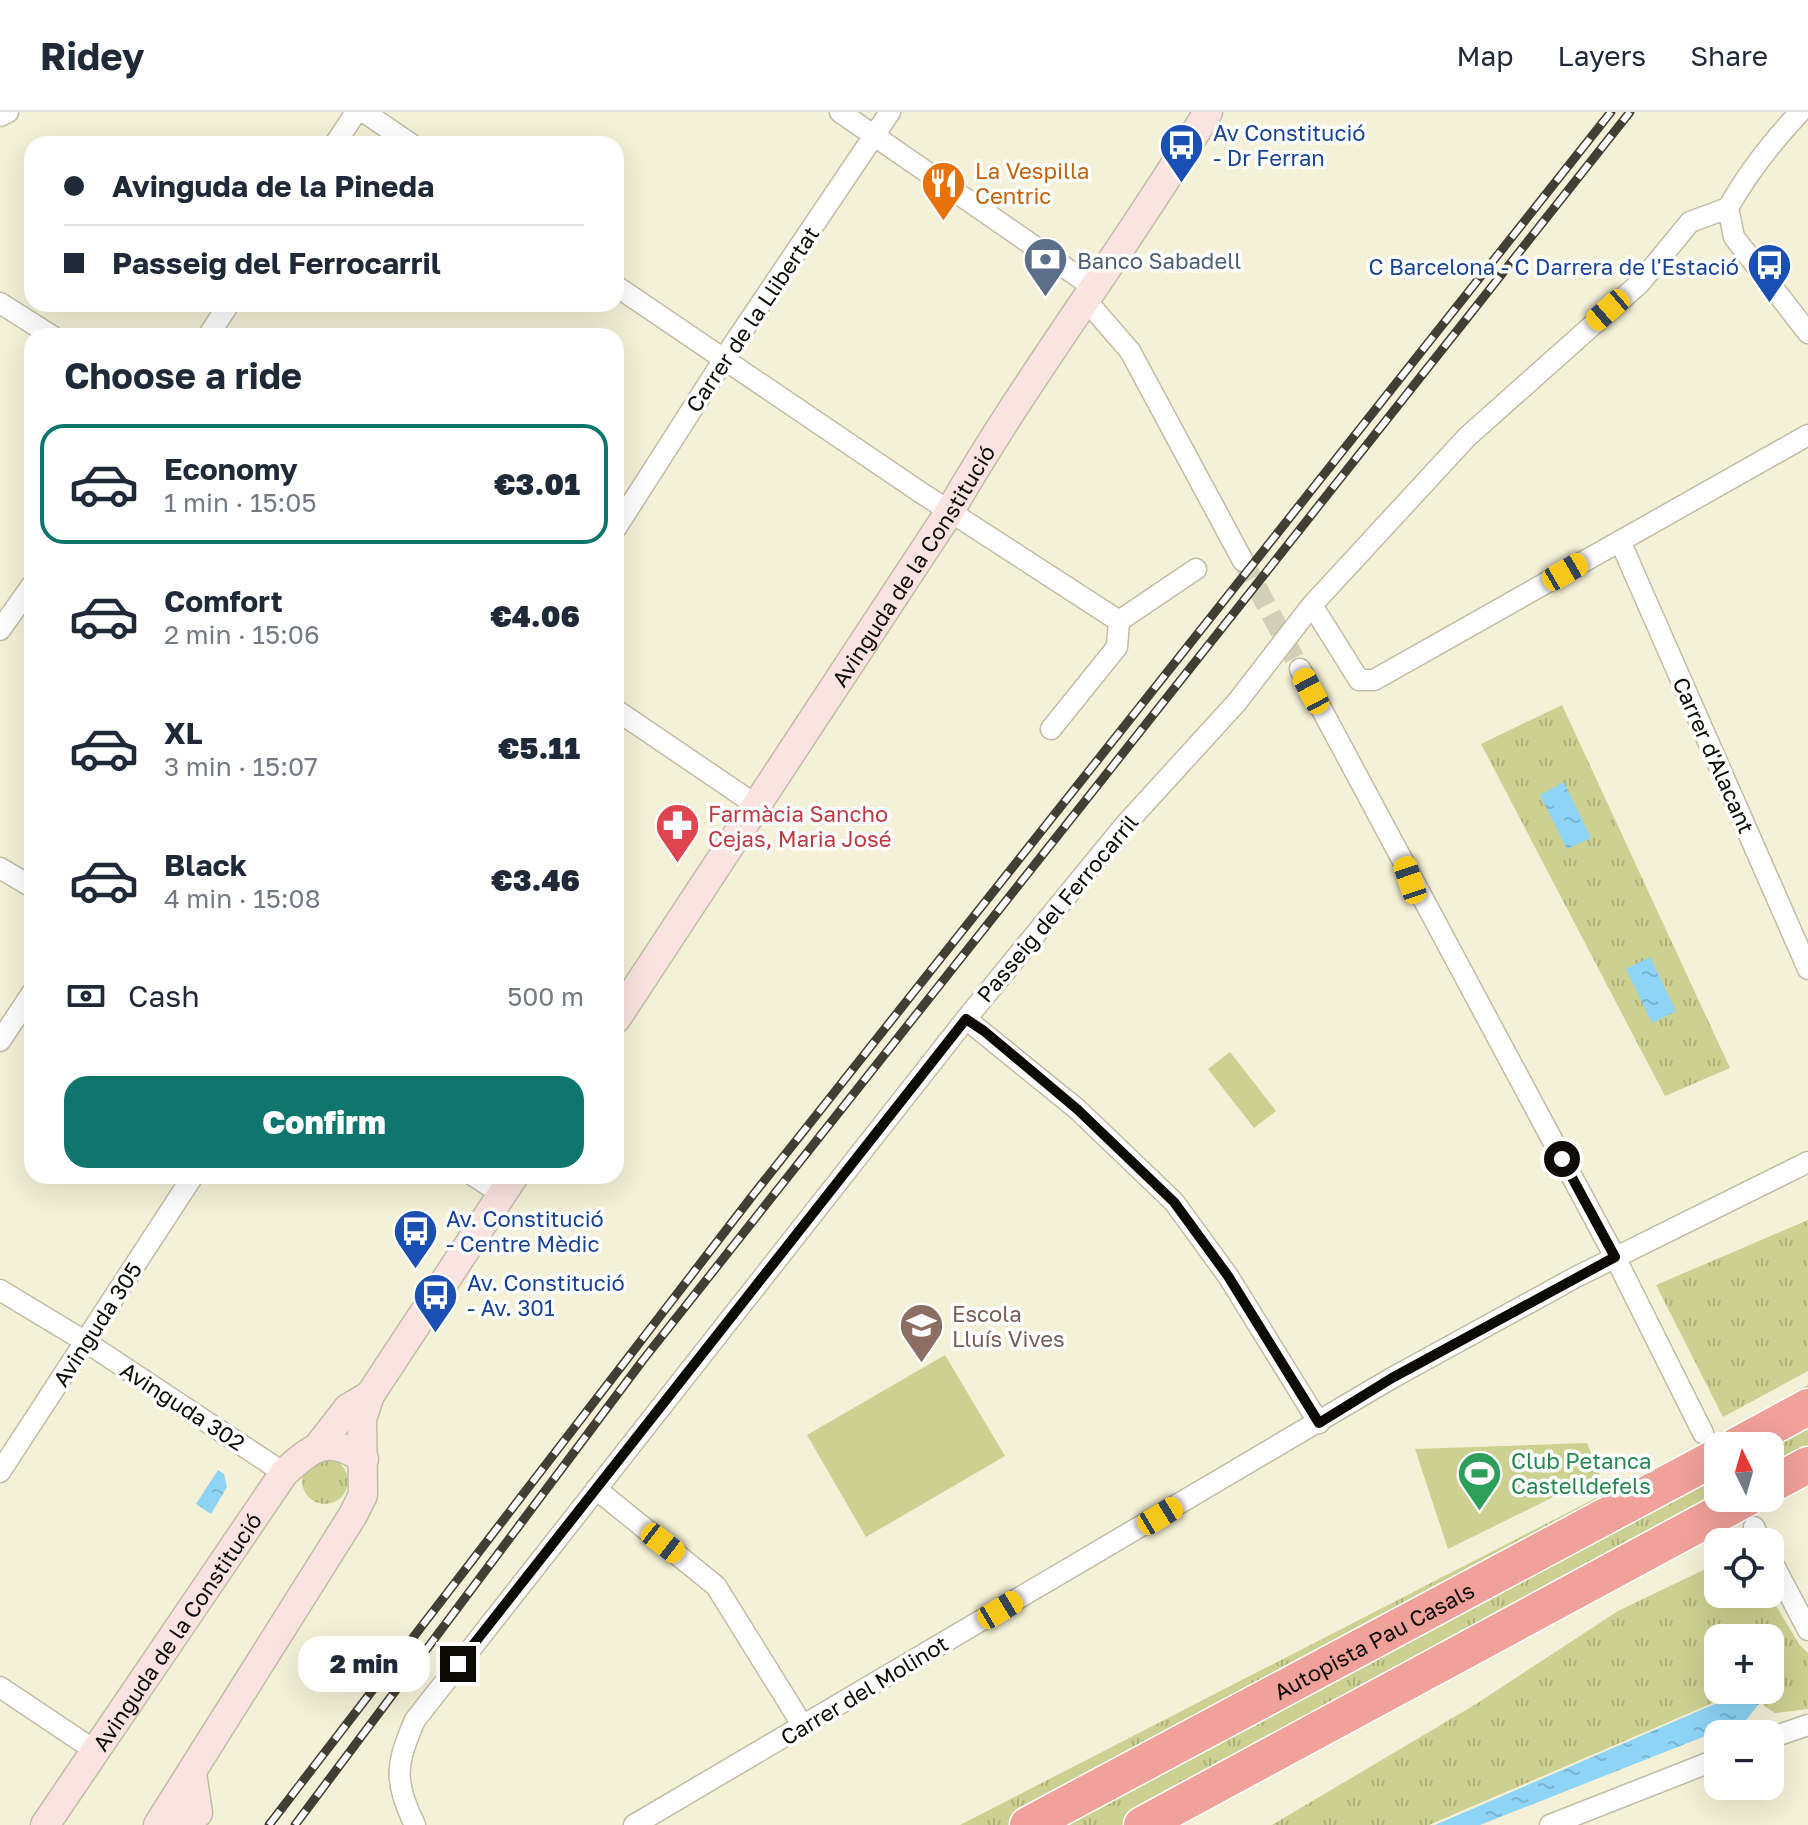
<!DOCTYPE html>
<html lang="en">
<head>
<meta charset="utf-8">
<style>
	body { margin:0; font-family:"Golos Text",sans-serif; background:#f6f6f7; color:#1f2937; height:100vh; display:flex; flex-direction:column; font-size:30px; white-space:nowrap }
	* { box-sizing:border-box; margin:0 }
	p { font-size:26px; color:#747a83 }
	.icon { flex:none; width:44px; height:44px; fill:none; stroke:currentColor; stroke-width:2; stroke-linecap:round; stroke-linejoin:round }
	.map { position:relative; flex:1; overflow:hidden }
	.sheet { position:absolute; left:24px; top:216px; width:600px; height:856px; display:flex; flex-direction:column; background:#fff; border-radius:24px; box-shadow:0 8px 32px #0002 }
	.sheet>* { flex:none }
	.top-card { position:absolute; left:24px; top:24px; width:600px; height:176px; border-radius:24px; box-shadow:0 8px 32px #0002; display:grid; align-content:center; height:176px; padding:0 40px; background:#fff }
	.needle { width:52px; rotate:355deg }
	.fabs { position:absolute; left:1704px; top:1320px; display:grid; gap:16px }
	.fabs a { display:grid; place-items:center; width:80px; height:80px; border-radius:16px; background:#fff; box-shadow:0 8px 32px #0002; font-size:40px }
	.end { position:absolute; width:36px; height:36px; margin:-18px; border:10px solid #0d0b05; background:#fff; box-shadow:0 0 0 4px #fff }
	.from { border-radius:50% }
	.bubble { position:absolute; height:56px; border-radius:24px; background:#fff; box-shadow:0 8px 32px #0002; font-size:26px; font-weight:800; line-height:56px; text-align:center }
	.car { position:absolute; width:24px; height:48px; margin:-24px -12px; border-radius:10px; box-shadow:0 0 6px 2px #0007; background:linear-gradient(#f5c518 24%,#345 0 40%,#f5c518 0 76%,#345 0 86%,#f5c518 0) }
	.top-card b { display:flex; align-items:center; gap:28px; height:76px; font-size:30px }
	.top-card b+b { border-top:2px solid #e0e1e3 }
	.top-card i { width:20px; height:20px; background:#1f2937 }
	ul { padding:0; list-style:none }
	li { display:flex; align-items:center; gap:24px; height:120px; margin:0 16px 12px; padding:0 24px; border:4px solid transparent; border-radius:24px }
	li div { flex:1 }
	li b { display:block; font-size:30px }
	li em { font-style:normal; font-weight:800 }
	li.current { border-color:#0f766e }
	li>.icon { width:72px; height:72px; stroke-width:1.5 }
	h2 { padding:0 40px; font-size:36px; line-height:96px }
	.pay { display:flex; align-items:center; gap:20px; height:88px; padding:0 40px; font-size:30px }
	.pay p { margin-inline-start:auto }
	.cta { display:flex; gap:16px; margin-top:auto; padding:16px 40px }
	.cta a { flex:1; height:92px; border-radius:24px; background:#0f766e; color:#fff; font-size:32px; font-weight:800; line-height:92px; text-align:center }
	header { display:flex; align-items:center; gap:48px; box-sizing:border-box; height:112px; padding:0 40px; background:#fff; border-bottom:2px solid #e0e1e3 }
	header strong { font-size:38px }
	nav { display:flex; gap:44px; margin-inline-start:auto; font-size:28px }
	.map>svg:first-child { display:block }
	.grass { fill:url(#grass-tufts); fill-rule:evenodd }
	.garden { fill:#ccd090 }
	.water { fill:url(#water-ripples) }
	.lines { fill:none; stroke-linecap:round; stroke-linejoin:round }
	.street-tunnel { stroke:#d2ceb8; stroke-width:20; stroke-dasharray:20 10; stroke-linecap:butt }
	.street-casing { stroke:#c0bca5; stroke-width:23 }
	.secondary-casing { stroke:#c0bca5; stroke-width:31 }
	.highway-casing { stroke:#fff; stroke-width:39 }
	.street { stroke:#fff; stroke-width:20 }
	.secondary { stroke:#fae3e0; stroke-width:28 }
	.highway { stroke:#f0a199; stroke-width:36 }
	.rail-casing { stroke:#413e34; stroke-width:9 }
	.rail { stroke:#fff; stroke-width:6; stroke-dasharray:18; stroke-linecap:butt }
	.route { stroke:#0d0b05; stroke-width:10 }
	.labels { text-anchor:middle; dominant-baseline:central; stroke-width:7; stroke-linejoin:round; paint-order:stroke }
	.transit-label { font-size:22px; fill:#164399; stroke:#fff; text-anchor:start }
	.food-label { font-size:22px; fill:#c56008; stroke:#fff; text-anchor:start }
	.service-label { font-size:22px; fill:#4e5e75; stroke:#fff; text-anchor:start }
	.street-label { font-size:22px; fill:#0d0b05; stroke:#fff }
	.health-label { font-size:22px; fill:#be3a42; stroke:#fff; text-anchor:start }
	.education-label { font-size:22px; fill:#785e54; stroke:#fff; text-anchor:start }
	.leisure-label { font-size:22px; fill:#27864d; stroke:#fff; text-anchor:start }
</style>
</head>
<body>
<header>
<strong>Ridey</strong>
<nav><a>Map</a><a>Layers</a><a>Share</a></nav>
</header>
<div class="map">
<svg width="1808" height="1713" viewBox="0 0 1808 1713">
	<defs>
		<pattern id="grass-tufts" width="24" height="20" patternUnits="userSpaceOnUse" patternTransform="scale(2)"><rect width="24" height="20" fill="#ccd090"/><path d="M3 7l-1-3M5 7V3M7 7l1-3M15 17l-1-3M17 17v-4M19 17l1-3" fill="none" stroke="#aeb17b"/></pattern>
		<pattern id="water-ripples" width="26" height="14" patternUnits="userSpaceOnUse" patternTransform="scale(2)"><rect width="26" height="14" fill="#8ed4f6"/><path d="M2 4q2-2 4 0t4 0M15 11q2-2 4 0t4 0" fill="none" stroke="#79b5d1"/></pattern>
	</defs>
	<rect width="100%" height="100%" fill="#f5f1d8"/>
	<path class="grass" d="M1562,593l168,363 -65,28 -184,-352z
		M1808,1108v151l-85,46 -67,-132z
		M1808,1273v97l-647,343h-201l745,-383zM1718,1334h52v52h-52z
		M302 1369a23 23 0 1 1 46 0a23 23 0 1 1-46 0Z
		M1718,1451v31h51l30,50 9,9v56l-33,4 -11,-7 -8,-16h14v-52h-52v52h25l-314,135h-157l204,-121 142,-93z"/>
	<path class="garden" d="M1230,940l46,59 -22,17 -46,-59z
		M945,1243l60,101 -139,81 -59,-102z
		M1587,1331l13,31 -152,75 -33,-100z"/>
	<path class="water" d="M1564,670l27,56 -24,11 -27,-54z
		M1650,845l26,54 -24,12 -26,-54z
		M218,1358l6,4 3,13 -16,27 -15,-10z
		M1747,1578h7l5,14 -13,16 -266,105h-45z"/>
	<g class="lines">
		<path class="street-tunnel" d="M1243,449l57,108"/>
		<defs>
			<path id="street" d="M364,0l47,32
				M840,0l253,175
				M0,4l8,-4
				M335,32l21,-32
				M1728,96l6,29 74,96
				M616,174l304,206 199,129 77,-52
				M1085,187l45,52 113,210
				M0,191l52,33
				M208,224l21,-32
				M616,416l121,-189 153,-227
				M1620,429l188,428
				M1312,493l47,75h15l434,-245
				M0,518l32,-45
				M1300,557l315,588 88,176
				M616,598l140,95
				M1051,617l66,-82 2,-26
				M0,756l32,19
				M966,907l111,90 97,93 54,74 91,147
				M0,929l32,-48
				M474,1064l28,18
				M0,1178l86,52 198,131
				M0,1360l193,-296
				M596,1377l120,97 87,140
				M1754,1415l7,15
				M1770,1446l38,72
				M0,1575l94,63
				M1770,1626l38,-13
				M415,1713c-22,-44 -19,-61 0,-105l551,-701 158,-193 113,-124 75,-97 155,-168 173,-154 50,-61 38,-14c20,-36 44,-66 72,-96
				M634,1713l758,-447 184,-101 232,-115
				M1550,1713l168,-66"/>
			<g id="secondary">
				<path id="s1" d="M616,907l334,-508c79,-137 176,-263 258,-399"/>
				<path d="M317,1336l31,-40 22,-13"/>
				<path d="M161,1709l37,-8 -6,-40"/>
				<path id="s2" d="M45,1713l239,-352c29,-26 43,-39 80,-14"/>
				<path d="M158,1713l195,-310 10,-20 -1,-76 8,-24 144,-219"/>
			</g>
			<g id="highway">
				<path d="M1736,1334l72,-39"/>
				<path d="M1770,1373l38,-20"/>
				<path id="s3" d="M1028,1713l690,-369"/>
				<path d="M1142,1713l605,-327"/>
			</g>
		</defs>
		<use href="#street" class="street-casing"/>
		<use href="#secondary" class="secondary-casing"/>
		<use href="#highway" class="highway-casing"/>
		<use href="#street" class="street"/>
		<use href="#secondary" class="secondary"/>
		<use href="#highway" class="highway"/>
		<defs>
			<path id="rail" d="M269,1713l484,-630 858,-1083
				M295,1713l348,-465 987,-1248"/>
		</defs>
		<use href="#rail" class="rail-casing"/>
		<use href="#rail" class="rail"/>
	</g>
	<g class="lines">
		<path class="route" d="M458,1552l508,-645 18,12 93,78 97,93 54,74 91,147 73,-45 223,-121 -53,-98"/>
	</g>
	<defs>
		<symbol id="bus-pin" viewBox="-11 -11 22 30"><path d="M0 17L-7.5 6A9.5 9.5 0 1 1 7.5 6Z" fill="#1a4fb4" stroke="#fff"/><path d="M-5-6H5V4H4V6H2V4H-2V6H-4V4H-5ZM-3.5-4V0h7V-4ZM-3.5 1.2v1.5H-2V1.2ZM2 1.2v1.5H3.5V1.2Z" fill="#fff"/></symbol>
		<symbol id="restaurant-pin" viewBox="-11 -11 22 30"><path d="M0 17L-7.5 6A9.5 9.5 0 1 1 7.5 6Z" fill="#e8710a" stroke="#fff"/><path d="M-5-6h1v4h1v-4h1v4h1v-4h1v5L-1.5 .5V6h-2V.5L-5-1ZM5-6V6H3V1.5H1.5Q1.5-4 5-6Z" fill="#fff"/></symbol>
		<symbol id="bank-pin" viewBox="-11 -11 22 30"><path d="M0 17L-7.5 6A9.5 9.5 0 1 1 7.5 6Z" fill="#5c6f8a" stroke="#fff"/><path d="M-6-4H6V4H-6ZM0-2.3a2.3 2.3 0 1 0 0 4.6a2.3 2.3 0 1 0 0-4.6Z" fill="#fff"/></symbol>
		<symbol id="pharmacy-pin" viewBox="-11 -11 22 30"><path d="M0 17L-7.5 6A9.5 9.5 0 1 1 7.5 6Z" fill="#e0444e" stroke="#fff"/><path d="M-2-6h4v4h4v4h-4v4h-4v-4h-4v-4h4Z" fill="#fff"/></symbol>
		<symbol id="school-pin" viewBox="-11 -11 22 30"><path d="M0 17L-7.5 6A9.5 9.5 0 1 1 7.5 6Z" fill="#8d6e63" stroke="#fff"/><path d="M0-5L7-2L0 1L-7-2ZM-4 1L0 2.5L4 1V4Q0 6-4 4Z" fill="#fff"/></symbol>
		<symbol id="stadium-pin" viewBox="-11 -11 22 30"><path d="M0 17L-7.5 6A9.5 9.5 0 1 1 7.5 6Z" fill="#2e9e5b" stroke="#fff"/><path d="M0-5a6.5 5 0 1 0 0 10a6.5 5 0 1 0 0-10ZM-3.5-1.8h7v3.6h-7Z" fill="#fff"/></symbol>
	</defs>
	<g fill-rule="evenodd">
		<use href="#bus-pin" x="1156" y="8" width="51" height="69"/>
		<use href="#restaurant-pin" x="918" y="46" width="51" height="69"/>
		<use href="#bank-pin" x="1020" y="122" width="51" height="69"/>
		<use href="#bus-pin" x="1744" y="128" width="51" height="69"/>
		<use href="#pharmacy-pin" x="652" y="688" width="51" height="69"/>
		<use href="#bus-pin" x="390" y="1094" width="51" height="69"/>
		<use href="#bus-pin" x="410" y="1158" width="51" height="69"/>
		<use href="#school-pin" x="896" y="1188" width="51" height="69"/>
		<use href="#stadium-pin" x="1454" y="1336" width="51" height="69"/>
	</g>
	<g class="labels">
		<g class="transit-label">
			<text x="1213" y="20">Av Constitució<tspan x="1213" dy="25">- Dr Ferran</tspan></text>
			<text x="1739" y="154" text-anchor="end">C Barcelona - C Darrera de l'Estació</text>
			<text x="446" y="1106">Av. Constitució<tspan x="446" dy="25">- Centre Mèdic</tspan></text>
			<text x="467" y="1170">Av. Constitució<tspan x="467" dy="25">- Av. 301</tspan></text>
		</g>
		<g class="food-label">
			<text x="975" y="58">La Vespilla<tspan x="975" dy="25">Centric</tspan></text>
		</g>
		<g class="service-label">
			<text x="1077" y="148">Banco Sabadell</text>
		</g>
		<g class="street-label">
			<text transform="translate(752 207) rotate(-56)">Carrer de la Llibertat</text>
			<text stroke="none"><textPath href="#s1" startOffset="542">Avinguda de la Constitució</textPath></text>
			<text transform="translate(1714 643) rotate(66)">Carrer d'Alacant</text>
			<text transform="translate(1057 796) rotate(-50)">Passeig del Ferrocarril</text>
			<text transform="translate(97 1212) rotate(-57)">Avinguda 305</text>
			<text transform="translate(183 1294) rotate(33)">Avinguda 302</text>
			<text stroke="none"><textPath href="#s2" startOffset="234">Avinguda de la Constitució</textPath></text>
			<text stroke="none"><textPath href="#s3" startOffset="392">Autopista Pau Casals</textPath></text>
			<text transform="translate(864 1578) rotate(-31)">Carrer del Molinot</text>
		</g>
		<g class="health-label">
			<text x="708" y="701">Farmàcia Sancho<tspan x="708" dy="25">Cejas, Maria José</tspan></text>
		</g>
		<g class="education-label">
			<text x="952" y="1201">Escola<tspan x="952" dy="25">Lluís Vives</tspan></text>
		</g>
		<g class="leisure-label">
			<text x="1511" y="1348">Club Petanca<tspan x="1511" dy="25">Castelldefels</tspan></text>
		</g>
	</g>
</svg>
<div class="fabs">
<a><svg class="needle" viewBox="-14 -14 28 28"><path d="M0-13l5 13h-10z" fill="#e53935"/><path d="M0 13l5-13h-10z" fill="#747a83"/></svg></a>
<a><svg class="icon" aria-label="locate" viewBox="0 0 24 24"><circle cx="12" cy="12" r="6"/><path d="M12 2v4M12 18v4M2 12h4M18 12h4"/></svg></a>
<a>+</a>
<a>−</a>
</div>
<i class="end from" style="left:1562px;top:1047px"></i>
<i class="end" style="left:458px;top:1552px"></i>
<div class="bubble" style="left:298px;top:1524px;width:132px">2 min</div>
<i class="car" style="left:1608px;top:198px;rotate:229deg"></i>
<i class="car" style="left:1565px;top:460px;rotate:60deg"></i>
<i class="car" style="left:1311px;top:579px;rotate:332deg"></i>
<i class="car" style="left:1410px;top:768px;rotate:341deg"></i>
<i class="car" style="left:1160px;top:1404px;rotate:59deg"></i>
<i class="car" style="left:663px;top:1431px;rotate:128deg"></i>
<i class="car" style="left:1000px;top:1498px;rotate:59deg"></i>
<div class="top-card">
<b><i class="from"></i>Avinguda de la Pineda</b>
<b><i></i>Passeig del Ferrocarril</b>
</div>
<section class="sheet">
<h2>Choose a ride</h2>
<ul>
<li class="current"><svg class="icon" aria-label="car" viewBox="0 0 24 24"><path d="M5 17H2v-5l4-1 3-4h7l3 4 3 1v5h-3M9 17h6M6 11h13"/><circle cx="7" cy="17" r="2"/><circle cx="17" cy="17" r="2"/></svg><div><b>Economy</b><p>1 min · 15:05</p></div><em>€3.01</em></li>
<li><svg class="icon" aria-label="car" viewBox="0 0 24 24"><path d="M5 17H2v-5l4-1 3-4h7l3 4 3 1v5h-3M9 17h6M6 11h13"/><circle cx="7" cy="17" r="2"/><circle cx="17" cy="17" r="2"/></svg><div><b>Comfort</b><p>2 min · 15:06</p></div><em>€4.06</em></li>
<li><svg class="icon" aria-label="car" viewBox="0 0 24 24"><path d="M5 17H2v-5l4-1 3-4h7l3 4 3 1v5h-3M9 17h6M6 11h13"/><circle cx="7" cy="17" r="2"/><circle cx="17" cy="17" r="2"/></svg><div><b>XL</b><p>3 min · 15:07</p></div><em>€5.11</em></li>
<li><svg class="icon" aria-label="car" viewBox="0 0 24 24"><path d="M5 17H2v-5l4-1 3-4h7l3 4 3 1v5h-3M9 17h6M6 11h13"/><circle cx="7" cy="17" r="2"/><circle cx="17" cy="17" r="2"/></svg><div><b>Black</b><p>4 min · 15:08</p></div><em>€3.46</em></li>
</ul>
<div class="pay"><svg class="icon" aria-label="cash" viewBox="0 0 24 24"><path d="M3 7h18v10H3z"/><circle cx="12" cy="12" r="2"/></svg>Cash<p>500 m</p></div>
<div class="cta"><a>Confirm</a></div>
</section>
</div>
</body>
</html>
